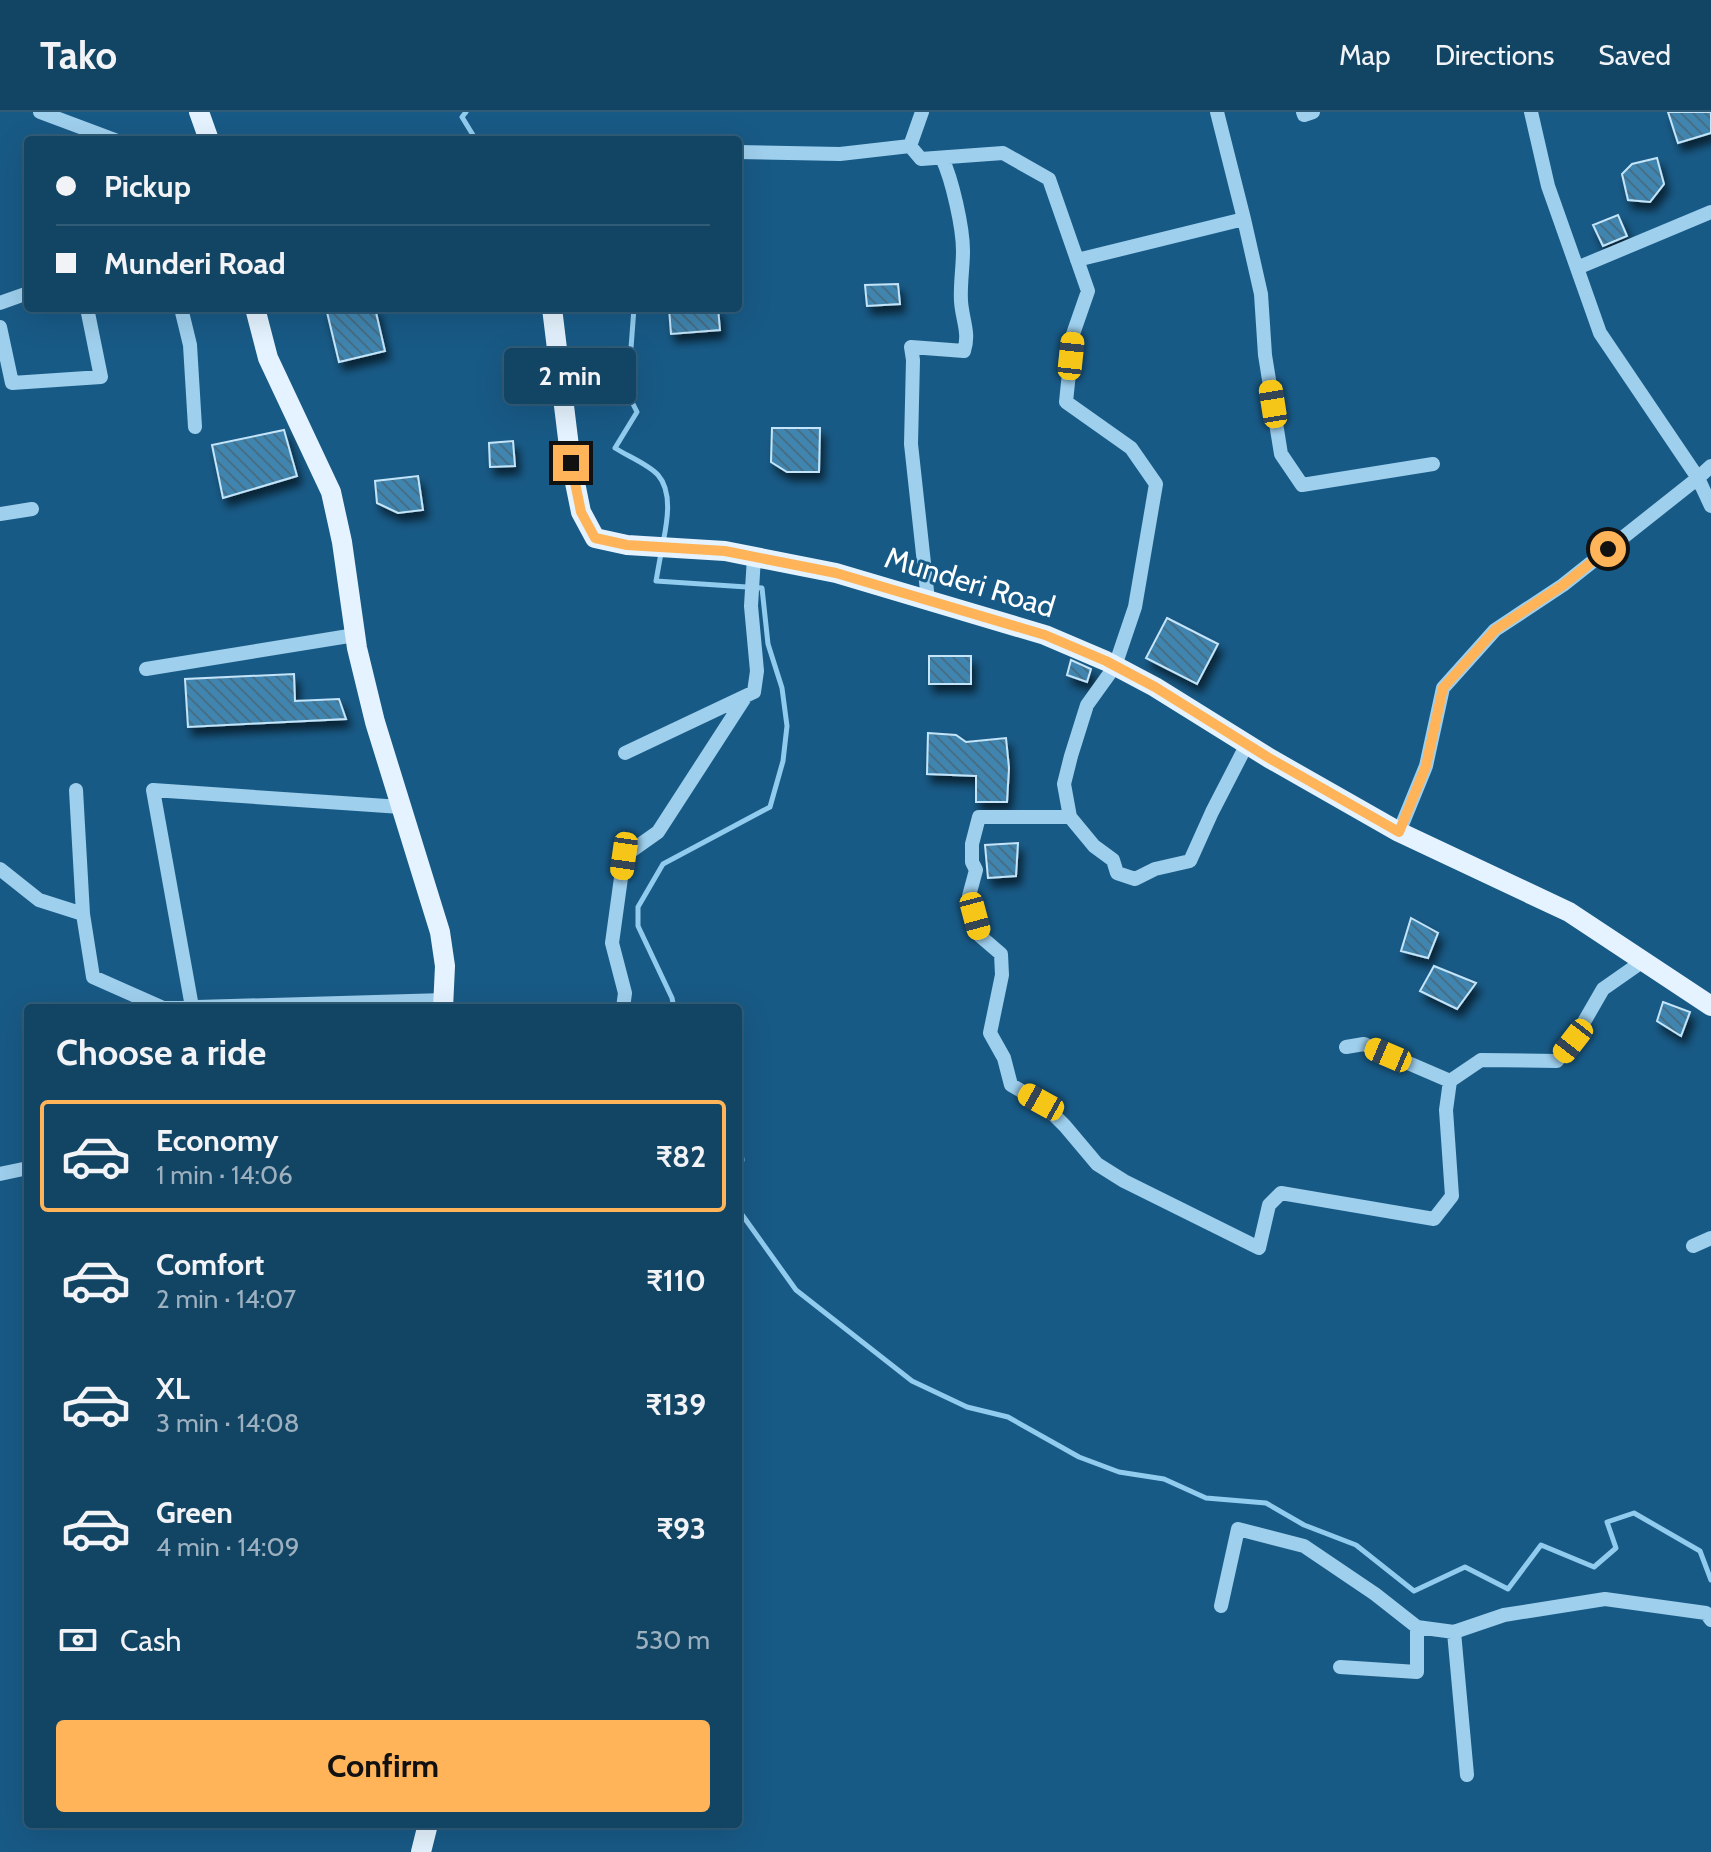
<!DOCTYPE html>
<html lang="en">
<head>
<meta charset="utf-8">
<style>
	body { margin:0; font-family:Cabin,sans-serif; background:#1b4b6a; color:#f1f3f6; height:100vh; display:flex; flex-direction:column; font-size:30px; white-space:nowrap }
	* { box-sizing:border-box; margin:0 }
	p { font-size:26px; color:#9cb0bf }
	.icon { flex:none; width:44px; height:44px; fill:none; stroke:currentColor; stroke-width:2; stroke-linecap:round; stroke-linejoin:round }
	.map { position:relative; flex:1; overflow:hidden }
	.sheet { position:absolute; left:24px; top:892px; width:718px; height:824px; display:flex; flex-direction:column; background:#124464; border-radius:8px; box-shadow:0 8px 32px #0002,0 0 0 2px #315c78 }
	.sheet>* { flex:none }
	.banner { position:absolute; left:24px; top:24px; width:718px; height:176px; border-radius:8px; box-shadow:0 8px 32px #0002,0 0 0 2px #315c78; display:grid; align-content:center; height:176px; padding:0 32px; background:#124464 }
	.end { position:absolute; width:36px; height:36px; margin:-18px; border:10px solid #ffb45a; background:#111; box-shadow:0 0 0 4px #111 }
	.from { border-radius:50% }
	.bubble { position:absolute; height:56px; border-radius:8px; background:#124464; box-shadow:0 8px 32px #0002,0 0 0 2px #315c78; font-size:26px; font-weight:700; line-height:56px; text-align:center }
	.car { position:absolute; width:24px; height:48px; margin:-24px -12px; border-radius:10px; box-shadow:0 0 6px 2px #0007; background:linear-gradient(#f5c518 24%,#345 0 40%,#f5c518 0 76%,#345 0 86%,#f5c518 0) }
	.banner b { display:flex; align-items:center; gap:28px; height:76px; font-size:30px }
	.banner b+b { border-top:2px solid #315c78 }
	.banner i { width:20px; height:20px; background:#f1f3f6 }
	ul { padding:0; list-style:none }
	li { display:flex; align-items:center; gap:24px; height:112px; margin:0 16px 12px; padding:0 16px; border:4px solid transparent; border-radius:8px }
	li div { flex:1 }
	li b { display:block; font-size:30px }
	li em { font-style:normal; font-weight:700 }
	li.selected { border-color:#ffb45a }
	li>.icon { width:72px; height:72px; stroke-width:1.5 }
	h2 { padding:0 32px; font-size:36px; line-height:96px }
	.pay { display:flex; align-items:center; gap:20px; height:88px; padding:0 32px; font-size:30px }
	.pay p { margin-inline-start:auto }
	.primary-button { display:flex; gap:16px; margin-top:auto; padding:16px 32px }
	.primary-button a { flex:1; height:92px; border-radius:8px; background:#ffb45a; color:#111; font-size:32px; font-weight:700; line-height:92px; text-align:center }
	header { display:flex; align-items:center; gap:48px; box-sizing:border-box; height:112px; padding:0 40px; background:#124464; border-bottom:2px solid #315c78 }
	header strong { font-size:38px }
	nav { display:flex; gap:44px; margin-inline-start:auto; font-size:28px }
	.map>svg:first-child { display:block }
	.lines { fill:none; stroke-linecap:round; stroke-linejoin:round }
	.stream { stroke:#91ccef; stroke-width:5 }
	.building { fill:url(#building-back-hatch); stroke:#c4e5f9; stroke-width:2; filter:url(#shadow) }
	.minor { stroke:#9ecfed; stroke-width:14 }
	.major { stroke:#e4f3ff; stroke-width:20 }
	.route { stroke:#ffb45a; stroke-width:10 }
	.labels { text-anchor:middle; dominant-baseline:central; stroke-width:6; stroke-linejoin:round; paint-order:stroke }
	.street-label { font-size:30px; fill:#fff; stroke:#185a86 }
</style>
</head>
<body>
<header>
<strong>Tako</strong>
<nav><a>Map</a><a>Directions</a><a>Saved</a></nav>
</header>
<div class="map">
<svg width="1711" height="1740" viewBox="0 0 1711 1740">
	<defs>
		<pattern id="building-back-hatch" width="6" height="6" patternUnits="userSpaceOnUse" patternTransform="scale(2)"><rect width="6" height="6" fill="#4185af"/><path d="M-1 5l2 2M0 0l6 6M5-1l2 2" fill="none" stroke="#456e87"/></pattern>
		<filter id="shadow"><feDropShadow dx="4.5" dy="8" stdDeviation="4" flood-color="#0009"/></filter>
	</defs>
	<rect width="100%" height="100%" fill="#185a86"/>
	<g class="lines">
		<path class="stream" d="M466,0l-4,5 14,23
			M634,196l-3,40 -18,34 15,12 9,18 -22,36c12,8 33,16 43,27 15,17 9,48 5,68
			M661,441l-5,28 106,7 6,56 14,44 5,38 -4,35 -13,46 -107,57 -25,43v19l34,72 2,10
			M738,1022l4,26 -4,15
			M738,1097l58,81 116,91 55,26 41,10 71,40 40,15 45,7 42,19 60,5 38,22 52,20 58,46 51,-24 43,22 33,-44 53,22 22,-19 -9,-26 27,-9 66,38 11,29"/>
	</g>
	<path class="building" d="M1668,0h43v21l-33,10z
		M1657,46l7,26 -14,18 -22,-2 -6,-26 10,-10z
		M1618,103l9,21 -24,10 -10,-21z
		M898,172l2,20 -33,2 -2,-21z
		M326,196h49l10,43 -46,11z
		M669,196h49l2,22 -49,4z
		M772,316h48l-1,44h-32l-16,-10z
		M284,318l13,46 -74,22 -11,-53z
		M513,329l2,25 -25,1 -1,-24z
		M418,364l5,34 -25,3 -21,-10 -2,-22z
		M1167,506l51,26 -21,40 -51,-26z
		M929,544h42v28h-42z
		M1071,548l20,9 -4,13 -20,-7z
		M294,562l1,27 44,-2 7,20 -158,8 -3,-48z
		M928,621l28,2 10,7 40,-4 3,30 -2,34h-31v-26l-49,-2z
		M1018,731l-2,33 -28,2 -3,-33z
		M1411,806l27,15 -10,25 -27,-7z
		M1434,854l42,17 -19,26 -37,-18z
		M1663,890l27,10 -9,24 -24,-15z"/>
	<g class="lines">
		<path class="minor" d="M40,0l75,28
			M922,0l-12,34 11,13 82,-6 46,26 39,112 -15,43 -7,68 65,46 25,36 -21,123 -20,59 -28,39 -16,51 -7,28 6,33
			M1217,0l27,107
			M1303,0l1,3 9,-3
			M1531,0l17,74 52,147 98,145 13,-12
			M738,40l102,2 70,-8
			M1077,148l167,-41 17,75 4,61 16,99 21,31 131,-21
			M1577,156l134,-56
			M0,191l28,-10
			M181,196l9,37 5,82
			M0,215l12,56 89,-6 -14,-69
			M0,402l32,-5
			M928,488l-17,-156 2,-84 -2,-13 53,4c6,-18 -2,-32 -3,-50 -1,-17 2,-33 2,-50 0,-24 -11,-72 -21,-93
			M146,557l209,-34
			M1247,632l-35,68 -22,49 -35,8 -20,10 -18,-6 -4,-13 -19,-14 -24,-29h-91l-7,27v18l4,8 -7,26 11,40 21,18 1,21 -12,58 14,25 7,27 30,17 24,24 32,38 27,17 135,67 10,-43 12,-12 153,26 18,-23 -6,-86 4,-29 31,-21 76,1 16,-20 30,-52 40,-28
			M625,641l129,-61 3,-21 -6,-65 3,-49
			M76,678l7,124
			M1399,720l27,-66 17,-78 52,-58 68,-45 135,-107 13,28
			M0,757l39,31 44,14 10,63 70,31 282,-8
			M192,895l-39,-217 248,17
			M623,896l2,-15 -13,-50 12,-87 34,-24 88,-136
			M1346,935l18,-3 86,37
			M0,1062l28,-6
			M1693,1134l18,-8
			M1221,1494l17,-77 66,17 71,48 42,33 37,5 50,-17 101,-16 101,14 5,7
			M1454,1520l13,143
			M1340,1555l77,5v-45"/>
		<path class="major" d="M199,0l10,28
			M255,196l13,50 63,134 11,50 15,106 18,74 65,210 5,34 -2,42
			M552,196l19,155 10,49 14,26 32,7 98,6 111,22 209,62 61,26 49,26 114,71 130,74 170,80 142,94
			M421,1740l7,-28"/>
	</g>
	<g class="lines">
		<path class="route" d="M571,351l10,49 14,26 32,7 98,6 111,22 209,62 61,26 49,26 114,71 130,74 27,-66 17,-78 52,-58 68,-45 45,-36"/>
	</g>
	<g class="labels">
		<g class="street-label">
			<text transform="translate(970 470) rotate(17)">Munderi Road</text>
		</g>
	</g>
</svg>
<i class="end from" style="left:1608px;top:437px"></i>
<i class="end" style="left:571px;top:351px"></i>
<div class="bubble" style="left:504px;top:236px;width:132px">2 min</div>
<i class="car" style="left:1071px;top:244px;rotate:6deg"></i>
<i class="car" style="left:1273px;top:292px;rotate:351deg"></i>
<i class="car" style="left:624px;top:744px;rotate:188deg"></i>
<i class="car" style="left:975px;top:804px;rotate:165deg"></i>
<i class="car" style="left:1573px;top:929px;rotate:218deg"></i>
<i class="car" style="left:1388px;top:943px;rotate:293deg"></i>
<i class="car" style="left:1041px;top:990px;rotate:299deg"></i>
<div class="banner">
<b><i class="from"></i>Pickup</b>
<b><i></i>Munderi Road</b>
</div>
<section class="sheet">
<h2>Choose a ride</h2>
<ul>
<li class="selected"><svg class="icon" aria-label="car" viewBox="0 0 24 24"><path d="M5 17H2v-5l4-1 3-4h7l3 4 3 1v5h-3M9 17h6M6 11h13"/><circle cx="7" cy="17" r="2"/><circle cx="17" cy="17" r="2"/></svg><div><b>Economy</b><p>1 min · 14:06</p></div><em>₹82</em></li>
<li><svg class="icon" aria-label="car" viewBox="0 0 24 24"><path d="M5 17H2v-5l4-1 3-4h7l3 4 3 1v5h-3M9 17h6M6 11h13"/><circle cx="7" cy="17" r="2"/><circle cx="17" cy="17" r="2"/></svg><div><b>Comfort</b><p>2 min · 14:07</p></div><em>₹110</em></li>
<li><svg class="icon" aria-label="car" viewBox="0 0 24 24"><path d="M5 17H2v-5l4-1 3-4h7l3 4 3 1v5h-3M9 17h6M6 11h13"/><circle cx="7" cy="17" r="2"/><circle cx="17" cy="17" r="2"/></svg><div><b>XL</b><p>3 min · 14:08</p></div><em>₹139</em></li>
<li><svg class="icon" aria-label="car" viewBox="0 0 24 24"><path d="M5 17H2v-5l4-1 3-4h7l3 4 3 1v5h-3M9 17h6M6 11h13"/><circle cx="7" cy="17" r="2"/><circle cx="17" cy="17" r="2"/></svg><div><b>Green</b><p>4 min · 14:09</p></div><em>₹93</em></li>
</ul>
<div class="pay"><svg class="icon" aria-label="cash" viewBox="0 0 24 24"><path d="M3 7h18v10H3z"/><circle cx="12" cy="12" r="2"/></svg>Cash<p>530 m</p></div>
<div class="primary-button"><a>Confirm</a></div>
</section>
</div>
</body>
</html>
